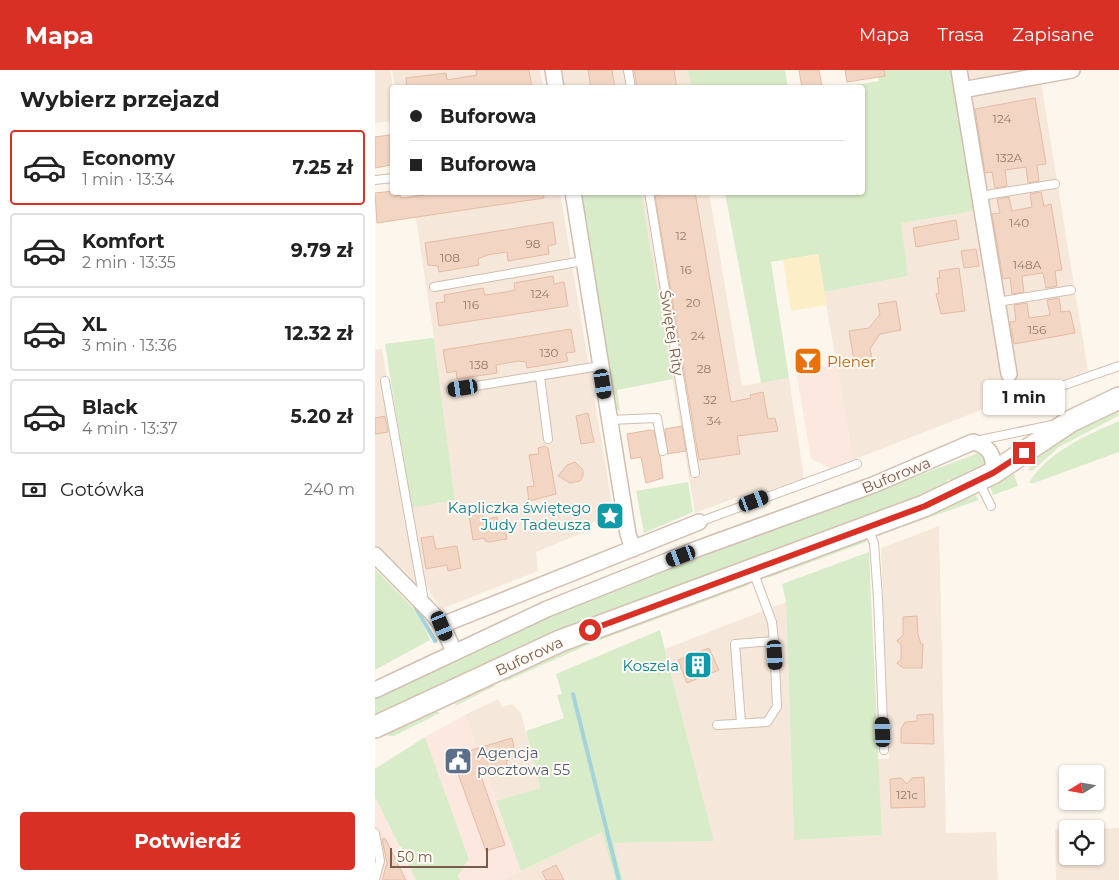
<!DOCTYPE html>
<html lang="pl">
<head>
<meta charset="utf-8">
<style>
	body { margin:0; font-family:Montserrat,sans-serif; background:#f6f6f6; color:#222; height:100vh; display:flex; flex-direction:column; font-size:19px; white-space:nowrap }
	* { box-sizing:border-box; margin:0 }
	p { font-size:16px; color:#767676 }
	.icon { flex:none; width:28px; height:28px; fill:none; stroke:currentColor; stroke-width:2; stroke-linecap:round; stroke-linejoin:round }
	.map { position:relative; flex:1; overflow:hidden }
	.details { display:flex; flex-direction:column; background:#fff; width:375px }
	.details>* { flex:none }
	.hud { position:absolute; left:15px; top:15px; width:475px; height:110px; border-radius:5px; box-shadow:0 1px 4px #0004; display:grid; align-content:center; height:110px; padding:0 20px; background:#fff }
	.needle { width:32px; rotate:259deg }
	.tools { position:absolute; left:684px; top:695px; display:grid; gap:10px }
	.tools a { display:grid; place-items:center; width:45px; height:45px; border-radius:5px; background:#fff; box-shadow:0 1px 4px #0004; font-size:25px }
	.scale { position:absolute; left:15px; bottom:12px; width:98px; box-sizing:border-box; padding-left:5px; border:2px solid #7a5c4d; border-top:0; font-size:14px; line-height:18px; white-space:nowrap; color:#7a5c4d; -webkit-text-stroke:4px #fffaf3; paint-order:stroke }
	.end { position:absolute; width:22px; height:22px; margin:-11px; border:6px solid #d93025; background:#fff; box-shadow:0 0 0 2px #fff }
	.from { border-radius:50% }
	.bubble { position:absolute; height:35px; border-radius:5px; background:#fff; box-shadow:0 1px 4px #0004; font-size:16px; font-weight:700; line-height:35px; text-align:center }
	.car { position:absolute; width:15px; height:30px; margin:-15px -8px; border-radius:6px; box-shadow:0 0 4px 1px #0007; background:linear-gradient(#222 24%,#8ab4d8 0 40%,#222 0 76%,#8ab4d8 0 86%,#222 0) }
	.hud b { display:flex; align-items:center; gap:18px; height:48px; font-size:19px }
	.hud b+b { border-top:1px solid #e0e0e0 }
	.hud i { width:12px; height:12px; background:#222 }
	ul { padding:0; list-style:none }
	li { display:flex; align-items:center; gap:15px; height:75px; margin:0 10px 8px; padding:0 10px; border:2px solid #e0e0e0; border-radius:5px }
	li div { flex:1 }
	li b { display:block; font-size:19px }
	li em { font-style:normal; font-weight:700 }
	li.current { border-color:#d93025 }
	li>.icon { width:45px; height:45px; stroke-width:1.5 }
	h2 { padding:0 20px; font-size:22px; line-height:60px }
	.pay { display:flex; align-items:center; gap:12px; height:55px; padding:0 20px; font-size:19px }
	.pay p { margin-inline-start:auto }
	.action { display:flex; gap:10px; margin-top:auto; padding:10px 20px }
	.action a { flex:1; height:58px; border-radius:5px; background:#d93025; color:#fff; font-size:20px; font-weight:700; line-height:58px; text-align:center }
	header { display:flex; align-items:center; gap:30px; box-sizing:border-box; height:70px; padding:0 25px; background:#d93025; color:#fff }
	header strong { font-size:24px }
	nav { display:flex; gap:28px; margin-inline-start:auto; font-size:18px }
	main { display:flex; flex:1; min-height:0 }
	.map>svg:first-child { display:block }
	.residential { fill:#f5e8da }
	.commercial { fill:#fde8e0 }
	.green { fill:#d8ecc9 }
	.sand { fill:#fcefc7 }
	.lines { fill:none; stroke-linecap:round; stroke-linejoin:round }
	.stream { stroke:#a5d3da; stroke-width:4 }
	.building { fill:#f3d5c3; stroke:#e6bba3 }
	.lane-casing { stroke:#d1beb0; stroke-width:10 }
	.street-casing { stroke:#d1beb0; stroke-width:18 }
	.secondary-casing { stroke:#d6c0b0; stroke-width:24 }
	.lane { stroke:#fff; stroke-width:8 }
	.street { stroke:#fff; stroke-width:15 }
	.secondary { stroke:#fff; stroke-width:21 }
	.route { stroke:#d93025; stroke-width:6 }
	.labels { text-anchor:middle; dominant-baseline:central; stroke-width:4; stroke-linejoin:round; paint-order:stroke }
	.number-label { font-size:12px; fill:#987a6a }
	.street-label { font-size:15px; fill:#7a5c4d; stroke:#fffaf3 }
	.food-label { font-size:15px; fill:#c56008; stroke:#fffaf3; text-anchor:start }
	.culture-label { font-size:15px; fill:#0d838f; stroke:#fffaf3; text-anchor:end }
	.service-label { font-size:15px; fill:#4e5e75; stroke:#fffaf3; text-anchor:start }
</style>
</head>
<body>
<header>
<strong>Mapa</strong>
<nav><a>Mapa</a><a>Trasa</a><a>Zapisane</a></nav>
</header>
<main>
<section class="details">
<h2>Wybierz przejazd</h2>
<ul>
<li class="current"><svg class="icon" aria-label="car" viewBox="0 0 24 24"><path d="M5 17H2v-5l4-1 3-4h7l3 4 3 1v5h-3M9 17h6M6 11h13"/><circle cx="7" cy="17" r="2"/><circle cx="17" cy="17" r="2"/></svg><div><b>Economy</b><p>1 min · 13:34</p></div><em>7.25 zł</em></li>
<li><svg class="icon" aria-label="car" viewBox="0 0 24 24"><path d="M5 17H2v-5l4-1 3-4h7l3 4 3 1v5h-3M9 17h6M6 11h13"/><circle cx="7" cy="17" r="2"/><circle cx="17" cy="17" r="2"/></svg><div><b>Komfort</b><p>2 min · 13:35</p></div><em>9.79 zł</em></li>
<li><svg class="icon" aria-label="car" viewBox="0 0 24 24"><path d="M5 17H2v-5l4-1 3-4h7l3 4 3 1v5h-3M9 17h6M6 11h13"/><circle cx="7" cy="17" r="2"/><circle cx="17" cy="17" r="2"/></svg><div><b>XL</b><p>3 min · 13:36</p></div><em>12.32 zł</em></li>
<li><svg class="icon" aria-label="car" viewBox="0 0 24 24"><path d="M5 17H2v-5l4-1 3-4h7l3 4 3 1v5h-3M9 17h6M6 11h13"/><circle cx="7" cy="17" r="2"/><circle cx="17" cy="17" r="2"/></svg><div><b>Black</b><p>4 min · 13:37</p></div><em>5.20 zł</em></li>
</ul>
<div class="pay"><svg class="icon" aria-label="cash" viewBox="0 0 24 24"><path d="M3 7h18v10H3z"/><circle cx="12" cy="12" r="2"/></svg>Gotówka<p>240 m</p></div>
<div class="action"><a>Potwierdź</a></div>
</section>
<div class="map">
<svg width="744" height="810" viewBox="0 0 744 810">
	<rect width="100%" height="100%" fill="#fdf6ec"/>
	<path class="residential" d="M0,0h15l3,17 -1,34 -17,2z
		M17,0h148l3,17h-148z
		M185,0h128l3,17h-127z
		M576,0h88l49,301 -79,28 -156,61 -29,-168 84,-16 -8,-53 74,-12z
		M37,123h148l52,311 -12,17 -7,1 -6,9 -51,21 2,19 -97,38 -17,-26 -8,2 -8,-11 -33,-28v-196l7,-1 26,159 47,-8 -22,-169z
		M266,123h68l33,193 47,-8 15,100 -43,15 -1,-4 -65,24z
		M564,456l7,307 50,-1 2,48h-375l-9,-37 100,-2 -49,-192 121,-47 8,238 88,-5 -4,-76h11l-8,-211z
		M123,629l4,8 10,-3 9,9 19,75 -44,13 -31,-86z
		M744,758v52h-63l-1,-50 12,-1v27h28v-27z
		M227,762l13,48h-112z"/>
	<path class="commercial" d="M462,295l16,95 -22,8 -20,-9 -15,-88z
		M90,645l56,156 -18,9h-43l-2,-5 11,-16 -44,-122z
		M0,727l41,83h-41z"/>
	<path class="green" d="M313,0h97l3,17h-97z
		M502,0h74l23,141 -73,12 7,53 -84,16 -6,-38 -47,8 18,116 -28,5 -36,-190 138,-1v-104l-20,-1 36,-6z
		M203,123h63l32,186 -56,11 3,21 -6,-2z
		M57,268l2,1 21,161 -44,8 -26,-164z
		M744,336l-1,10 -59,31 -27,24 -4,-1 2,-2 -4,-3 44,-33z
		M744,351v31l-85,31h-5c18,-31 58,-48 90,-62z
		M606,382l6,11 -36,19 -2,-3 -2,2 1,3 -17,8 -556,226v-20l42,-20 1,1 1,-2 56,-27 1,1 1,-3 131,-56z
		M639,404l4,12 -25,9 -3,-8z
		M313,412l5,30 -49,21 -8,-42z
		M601,425l3,5 -103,36v-2z
		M489,467l2,5 -98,36v-4z
		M494,482l13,283 -88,5 -8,-238 -4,-18z
		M0,499l43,44 12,27 -55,30z
		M371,512l3,3 -157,58 -88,39 -1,-3 47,-24z
		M285,560l54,211 -100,2 9,37h-8l-13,-48 -81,39 -25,-70 44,-13 -14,-57 38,-13 -7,-23 5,-1 -6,-20z
		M118,612l2,4 -38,19 -3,-1z
		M60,641l5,2 -46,23h-6v-4z
		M50,667l44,122 -11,16 2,5h-44l-41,-83v-28z"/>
	<path class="sand" d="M443,184l9,51 -36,6 -8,-51z"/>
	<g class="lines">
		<path class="stream" d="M40,536l20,35
			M198,624l46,186"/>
	</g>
	<path class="building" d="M101,0h53l3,18h-125l-1,-10 40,-5 1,7 30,-5z
		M213,0h24l3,18h-24z
		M259,0h40l3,18h-40z
		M424,0h20l3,16 -20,2z
		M470,0h39l1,6 -38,6z
		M660,28l11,66 -9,1 2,16 -11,2 -2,-16 -21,3 2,16 -12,2 -3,-16 -7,1 -10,-64z
		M15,65l3,16 -2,14 -16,3v-31z
		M18,121l2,5 5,-1 1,3 24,-3v-3h118l1,6 -167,25 -2,-30z
		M296,122h24l36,210 20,-4 -1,-3 13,-3 5,27 7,-1 3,13 -41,5 3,18 -41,6 -44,-264z
		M666,122l3,14 7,-2 11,66 -7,1 2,15 -11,2 -3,-15 -21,3 2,16 -12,2 -2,-16 -7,1 -11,-65 8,-1 -3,-14 12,-2 3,14 20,-4 -2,-13z
		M581,150l3,19 -43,8 -3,-19z
		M178,152l3,22 -8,2 1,8 -41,7 -1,-9 -20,3 -9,4 1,6 -40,7 -1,-6 -10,-1 -3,-22z
		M601,179l3,17 -15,2 -3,-17z
		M584,198l6,43 -24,3 -5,-20 3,-1 -2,-15h3l-1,-7z
		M178,206l1,8 10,-2 4,24 -129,20 -3,-23 9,-1 -1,-7 39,-7 2,7 21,-3 9,-2 -1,-7z
		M684,228l2,14 9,-1 5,22 -61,11 -4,-22 6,-1 -2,-16 13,-2 2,15 21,-3 -3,-15z
		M521,231l5,29 -21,4 -10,15 2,9 -18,3 -5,-30 20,-3 11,-14 -2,-10z
		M196,259l4,23 -9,1 2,8 -41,7 -1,-6 -8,-1 -22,4 1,8 -40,6 -1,-8 -9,2 -4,-23z
		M213,343l6,29 -13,2 -5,-28z
		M10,346l3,16 -13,2v-16z
		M307,356l4,25 -19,3 -2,-25z
		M275,360l4,1 6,25 3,22 -17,5 -5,-26 -10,2 -4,-25z
		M170,376l3,2 8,46 -27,7 -2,-14 7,-1 -5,-31 10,-1 -1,-6z
		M200,392l8,8v6l-3,5 -10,2 -12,-7 9,-11z
		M107,442l1,8 14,-3 1,6 6,-1 3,17 -18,3 -4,-1v-3l-12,2 -4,-25z
		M58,466l3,13 21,-3 4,22 -13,3 -1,-6 -21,4 -5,-31z
		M542,546l1,18 3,10h2l-1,24h-19l-6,-5 4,-4v-14l-4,-4 6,-6v-18z
		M334,578l10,22 -32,13 -9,-23z
		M558,644l1,30 -33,-1v-14l4,-7 12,-1v-6z
		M137,668l4,19 -10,4 2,6 -27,9 24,69 -19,6 -33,-91 12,-8z
		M549,707l1,30 -34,1 -1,-29 11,-1 6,6 5,-6z
		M10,768l21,42h-24l5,-17 -5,-24z
		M181,795l8,15h-18l-4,-8z"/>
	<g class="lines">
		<defs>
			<path id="lane" d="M253,0l3,18
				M0,110l18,-2
				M274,122l46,281
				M605,126l75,-12
				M59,217l149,-26
				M622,232l74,-12
				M165,307l8,62
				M10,311l38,214 -2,5
				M76,320l149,-24
				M638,333l106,-37
				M234,350l48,-2 6,33
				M600,371l77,-16
				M604,412l12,24
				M324,452l158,-58
				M493,459l6,14 4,55 6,152
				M366,653l-6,-79 39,-3
				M342,655l50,-3 10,-15 -3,-66 -2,-19 -19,-51
				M0,763l5,28 -5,18"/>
			<path id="street" d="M178,0l3,18
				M584,0l50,304
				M587,20l110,-20
				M198,122l55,342 5,15
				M0,485l56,57 11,13 12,26
				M67,555l257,-103
				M0,620l172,-81 150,-60 176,-64 100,-43c17,4 22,14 20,31"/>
			<path id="secondary" d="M0,657l185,-86 364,-135 69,-33 78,-52 48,-23"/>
		</defs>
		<use href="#lane" class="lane-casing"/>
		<use href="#street" class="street-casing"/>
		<use href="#secondary" class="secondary-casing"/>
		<use href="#lane" class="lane"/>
		<use href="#street" class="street"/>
		<use href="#secondary" class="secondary"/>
	</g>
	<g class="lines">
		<path class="route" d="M215,560l335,-124 68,-33 31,-20"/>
	</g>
	<defs>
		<symbol id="bar-square" viewBox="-11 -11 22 22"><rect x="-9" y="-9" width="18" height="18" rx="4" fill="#e8710a" stroke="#fffaf3"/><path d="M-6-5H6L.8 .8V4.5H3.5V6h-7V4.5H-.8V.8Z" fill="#fff"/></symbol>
		<symbol id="sight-square" viewBox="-11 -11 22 22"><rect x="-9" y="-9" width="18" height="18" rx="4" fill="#0f9aa8" stroke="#fffaf3"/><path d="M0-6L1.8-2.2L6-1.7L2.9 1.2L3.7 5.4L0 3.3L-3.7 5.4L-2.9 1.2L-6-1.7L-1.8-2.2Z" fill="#fff"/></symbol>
		<symbol id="building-square" viewBox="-11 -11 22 22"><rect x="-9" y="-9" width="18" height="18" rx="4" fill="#0f9aa8" stroke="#fffaf3"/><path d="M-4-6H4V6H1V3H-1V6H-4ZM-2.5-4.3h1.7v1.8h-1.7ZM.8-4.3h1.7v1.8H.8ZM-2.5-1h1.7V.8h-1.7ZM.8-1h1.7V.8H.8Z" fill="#fff"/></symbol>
		<symbol id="civic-square" viewBox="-11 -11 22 22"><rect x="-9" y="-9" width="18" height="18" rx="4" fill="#5c6f8a" stroke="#fffaf3"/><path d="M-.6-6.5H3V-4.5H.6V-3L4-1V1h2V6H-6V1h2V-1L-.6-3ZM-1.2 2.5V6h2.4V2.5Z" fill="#fff"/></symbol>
	</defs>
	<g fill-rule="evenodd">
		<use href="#bar-square" x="417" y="275" width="32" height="32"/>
		<use href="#sight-square" x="219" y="430" width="32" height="32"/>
		<use href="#building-square" x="307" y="579" width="32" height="32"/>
		<use href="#civic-square" x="67" y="675" width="32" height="32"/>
	</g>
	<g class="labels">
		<g class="number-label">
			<text x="627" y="48">124</text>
			<text x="634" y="87">132A</text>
			<text x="644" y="152">140</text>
			<text x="306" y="165">12</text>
			<text x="158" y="173">98</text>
			<text x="75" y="187">108</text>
			<text x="652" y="194">148A</text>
			<text x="311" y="199">16</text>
			<text x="165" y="223">124</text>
			<text x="318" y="232">20</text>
			<text x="96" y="234">116</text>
			<text x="662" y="259">156</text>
			<text x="323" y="265">24</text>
			<text x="174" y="282">130</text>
			<text x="104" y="294">138</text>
			<text x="329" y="298">28</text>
			<text x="335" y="329">32</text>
			<text x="339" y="350">34</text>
			<text x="532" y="724">121c</text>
		</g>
		<g class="street-label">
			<text transform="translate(297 263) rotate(81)">Świętej Rity</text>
			<text transform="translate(521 405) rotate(-22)">Buforowa</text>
			<text transform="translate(154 586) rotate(-25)">Buforowa</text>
		</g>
		<g class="food-label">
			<text x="452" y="291">Plener</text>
		</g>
		<g class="culture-label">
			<text x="216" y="437">Kapliczka świętego<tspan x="216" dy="17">Judy Tadeusza</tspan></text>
			<text x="304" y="595">Koszela</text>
		</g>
		<g class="service-label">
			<text x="102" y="682">Agencja<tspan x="102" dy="17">pocztowa 55</tspan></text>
		</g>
	</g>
</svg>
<div class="tools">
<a><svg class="needle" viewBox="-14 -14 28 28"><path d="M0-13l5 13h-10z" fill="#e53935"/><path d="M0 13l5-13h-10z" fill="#767676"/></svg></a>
<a><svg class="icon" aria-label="locate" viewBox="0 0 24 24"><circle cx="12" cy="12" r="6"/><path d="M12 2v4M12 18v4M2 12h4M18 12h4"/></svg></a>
</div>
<div class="scale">50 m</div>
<i class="end from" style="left:215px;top:560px"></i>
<i class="end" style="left:649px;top:383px"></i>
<div class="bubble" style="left:608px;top:310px;width:82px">1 min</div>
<i class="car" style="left:228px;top:314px;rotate:171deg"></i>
<i class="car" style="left:88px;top:318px;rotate:261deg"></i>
<i class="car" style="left:379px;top:431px;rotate:69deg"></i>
<i class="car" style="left:306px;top:486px;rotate:249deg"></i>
<i class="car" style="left:67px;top:556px;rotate:157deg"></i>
<i class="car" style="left:400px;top:585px;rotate:176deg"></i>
<i class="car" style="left:508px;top:662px;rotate:358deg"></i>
<div class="hud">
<b><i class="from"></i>Buforowa</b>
<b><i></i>Buforowa</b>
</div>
</div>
</main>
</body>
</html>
